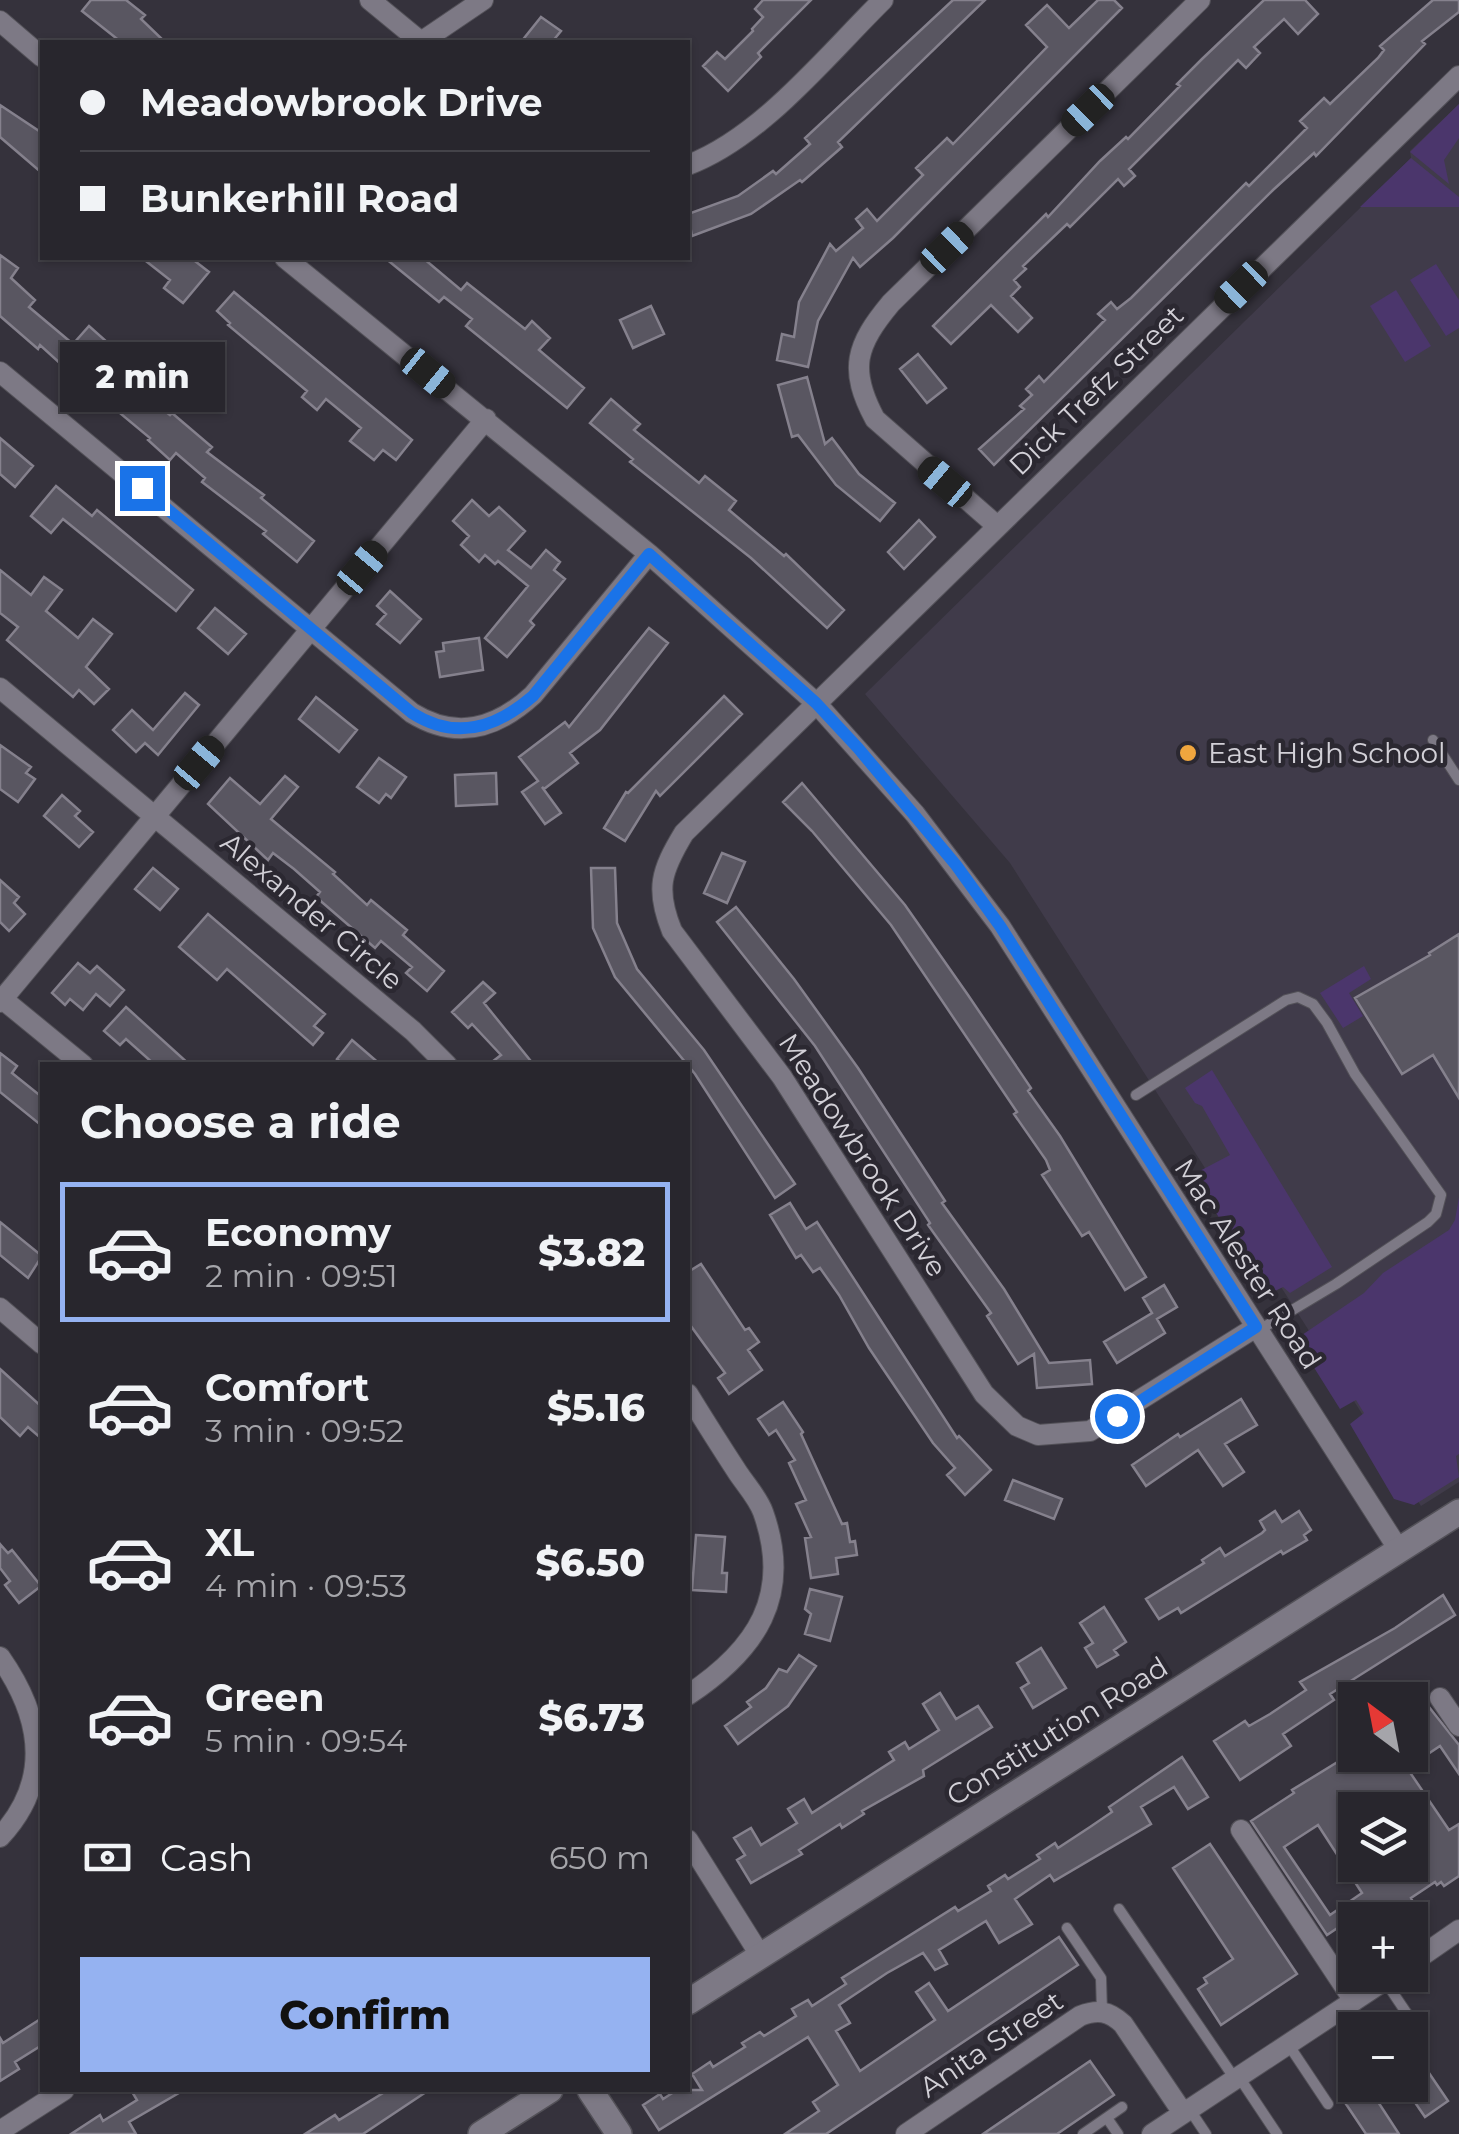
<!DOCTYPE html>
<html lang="en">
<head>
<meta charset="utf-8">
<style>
	body { margin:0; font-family:Montserrat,sans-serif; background:#343239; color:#f1f3f6; height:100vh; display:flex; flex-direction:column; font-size:38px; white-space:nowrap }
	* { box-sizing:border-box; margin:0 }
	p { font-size:32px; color:#a5a5aa }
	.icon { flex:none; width:55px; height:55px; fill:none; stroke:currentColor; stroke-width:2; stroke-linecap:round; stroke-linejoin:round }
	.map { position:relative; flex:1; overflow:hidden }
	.details { position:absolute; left:40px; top:1062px; width:650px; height:1030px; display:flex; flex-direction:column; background:#28262d; border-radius:0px; box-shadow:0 2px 8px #0004,0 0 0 2px #444349 }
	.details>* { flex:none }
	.guide { position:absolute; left:40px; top:40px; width:650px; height:220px; border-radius:0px; box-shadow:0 2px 8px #0004,0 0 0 2px #444349; display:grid; align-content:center; height:220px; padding:0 40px; background:#28262d }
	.needle { width:65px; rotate:328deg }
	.controls { position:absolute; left:1338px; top:1682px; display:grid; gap:20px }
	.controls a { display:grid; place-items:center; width:90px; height:90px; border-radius:0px; background:#28262d; box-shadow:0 2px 8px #0004,0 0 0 2px #444349; font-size:50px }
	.end { position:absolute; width:45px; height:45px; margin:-22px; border:12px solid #1a73e8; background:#fff; box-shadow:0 0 0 5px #fff }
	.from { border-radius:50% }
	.bubble { position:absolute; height:70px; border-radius:0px; background:#28262d; box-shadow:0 2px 8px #0004,0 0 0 2px #444349; font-size:32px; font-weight:800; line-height:70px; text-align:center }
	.car { position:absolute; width:30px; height:60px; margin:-30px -15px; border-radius:12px; box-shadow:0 0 8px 2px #0007; background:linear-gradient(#222 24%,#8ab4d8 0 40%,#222 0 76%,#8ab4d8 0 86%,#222 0) }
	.guide b { display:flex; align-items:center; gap:35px; height:95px; font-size:38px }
	.guide b+b { border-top:2px solid #444349 }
	.guide i { width:25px; height:25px; background:#f1f3f6 }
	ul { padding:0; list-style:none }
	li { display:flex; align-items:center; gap:30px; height:140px; margin:0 20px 15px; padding:0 20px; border:5px solid transparent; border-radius:0px }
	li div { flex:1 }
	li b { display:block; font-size:38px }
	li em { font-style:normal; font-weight:800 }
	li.on { border-color:#95b2f1 }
	li>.icon { width:90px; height:90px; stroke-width:1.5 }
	h2 { padding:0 40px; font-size:45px; line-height:120px }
	.pay { display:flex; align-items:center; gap:25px; height:110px; padding:0 40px; font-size:38px }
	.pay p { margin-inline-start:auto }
	.primary-button { display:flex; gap:20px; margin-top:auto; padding:20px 40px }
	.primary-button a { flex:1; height:115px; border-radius:0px; background:#95b2f1; color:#111; font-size:40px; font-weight:800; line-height:115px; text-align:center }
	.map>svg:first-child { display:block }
	.built { fill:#403b4a }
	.green { fill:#4b366c }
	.building { fill:#595661; stroke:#85818d; stroke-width:2.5; fill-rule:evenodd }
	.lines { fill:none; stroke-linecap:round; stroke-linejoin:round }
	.lane-casing { stroke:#535158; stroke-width:12 }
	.street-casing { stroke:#535158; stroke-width:22 }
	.secondary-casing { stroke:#535158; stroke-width:28 }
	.lane { stroke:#7d7985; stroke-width:10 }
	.street { stroke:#7d7985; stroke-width:20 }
	.secondary { stroke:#7d7985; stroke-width:25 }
	.route { stroke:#1a73e8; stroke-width:12 }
	.poi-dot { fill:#f0a63e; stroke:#2b2831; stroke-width:4 }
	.labels { text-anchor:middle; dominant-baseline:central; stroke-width:9; stroke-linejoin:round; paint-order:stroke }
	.street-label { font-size:28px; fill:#d2d0d7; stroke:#2b2831 }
	.poi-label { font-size:28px; fill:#d2d0d7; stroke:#2b2831; text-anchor:start }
</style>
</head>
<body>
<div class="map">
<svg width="1459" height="2134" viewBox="0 0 1459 2134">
	<rect width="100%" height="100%" fill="#35323c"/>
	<path class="built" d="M1459,104v1378l-38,24 -411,-643 -145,-169 546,-536 -1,-7z"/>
	<path class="green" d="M1459,104v34l-15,22 5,24 -39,-32z
		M1411,158l48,39v10h-99z
		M1436,264l23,36v28l-13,8 -36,-56z
		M1396,290l35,56 -26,16 -35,-56z
		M1364,966l7,13 -22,14 14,23 -20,12 -23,-35z
		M1212,1070l120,197 -42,26 -7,-6 -10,5 -10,-5 -71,-112 38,-20 -28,-49 -7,-3 -10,-15z
		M1459,1197v257l-3,2 3,21 -45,28 -20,-6 -44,-75 14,-11 -8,-13 -16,9 -37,-59 -4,-13 65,-44 19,-20 66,-43 6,-10z"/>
	<path class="building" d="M91,0h35l19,15 -4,4 24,23h-44l-39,-31z
		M763,0h48l-53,53 3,4 -33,34 -25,-25 14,-14 8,7 28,-28 -1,-2 11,-12 -8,-8z
		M953,0h32l-147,142 4,5 -40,35 -2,-2 -49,34 -59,22 -4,-22 50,-18 35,-25 3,3 34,-30 -5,-6z
		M1098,0h16l8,8 -229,230 -33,29 -7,-9 -35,63 -10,46 -31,-7 5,-26 12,3 5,-35 31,-58 6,7 27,-23 -7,-9 11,-10 10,12 46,-46 -7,-7 31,-30 6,6 94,-97 -21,-22 21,-20 22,23z
		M1264,0h41l13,14 -20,20 -14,-15 -30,28 6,6 -14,15 -8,-8 -109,109 6,7 -11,10 -6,-7 -48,48 -3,-3 -44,42 3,3 -12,11 6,7 -9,9 21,22 -14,14 -27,-27 -40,39 -18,-18 113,-112 2,3 52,-56 26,-24 2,2 52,-53 -3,-2 25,-25z
		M1433,0h26v12l-37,29 3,3 -109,112 -2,-3 -41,37 -279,275 -15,-16 45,-40 -4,-3 12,-11 -6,-6 13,-13 5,6 61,-62 -7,-6 13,-12 6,7 14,-11 115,-115 3,3 58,-58 -7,-7 24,-23 6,6 48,-46 6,-8 -4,-4z
		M541,17l20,14 -9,11h-31z
		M0,105l42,28v40l-42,-36z
		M0,255l18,13 -7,10 24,22 -6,7 44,37 16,-18 27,24 -12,14 66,51 2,-2 40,34 -5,5 57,43 -3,3 53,43 -17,21 -34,-28 3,-3 -64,-49 3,-4 -29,-25 -6,7 -22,-20 2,-2 -35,-29 4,-4 -30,-24 -5,4 -44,-40 -2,4 -38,-33z
		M142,258h49l18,14 -26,31 -19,-15 6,-8z
		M385,258h38l38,32 6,-7 58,46 7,-8 18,17 -11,12 45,38 -17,20 -101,-82 6,-7 -28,-22 -5,5z
		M234,292l178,148 -16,20 -13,-10 -9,10 -24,-19 11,-13 -35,-29 -9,11 -15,-13 5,-6 -79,-66 2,-2 -13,-12z
		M651,306l13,28 -31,14 -13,-28z
		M918,354l28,34 -19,15 -27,-34z
		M807,377l18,67 7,-6 27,36 36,29 -15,18 -44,-36 -38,-50 -6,2 -14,-52z
		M611,399l29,25 -6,6 65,53 6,-7 31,25 -7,9 55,46 2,-2 58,56 -17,18 -76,-70 -121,-96 3,-3 -43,-36z
		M0,438l33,28 -18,21 -15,-13z
		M56,486l36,30 5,-6 96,80 -17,21 -113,-92 -12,14 -20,-17z
		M472,500l17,16 10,-9 26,24 -17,19 23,18 15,-18 14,12 -6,8 11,9 -35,42 4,4 -27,32 -22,-19 43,-52 -30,-25 -3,3 -10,-9 -6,7 -18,-17 8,-9 -16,-15z
		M919,520l16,17 -31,32 -16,-17z
		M0,570l31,25 13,-18 18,13 -16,21 32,27 15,-19 19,15 -26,33 23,22 -15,15 -15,-14 -6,7 -66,-57 11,-13 -18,-14z
		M390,591l31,28 -21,24 -23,-19 9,-10 -9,-8z
		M215,608l31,26 -18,20 -30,-26z
		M649,628l19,15 -68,87 -30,23 8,10 -34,26 -2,-2 19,26 -16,11 -23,-32 16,-11 -19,-24 46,-35 4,5z
		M479,638l4,32 -43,7 -4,-25 8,-1 -1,-8z
		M185,693l14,12 -41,50 -13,-12 -9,9 -23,-22 19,-20 21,20z
		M724,696l18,18 -82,82 -4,-5 -31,50 -21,-13 22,-36 2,1z
		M316,697l41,33 -18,22 -40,-33z
		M0,745l31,22 -5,6 9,6 -17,23 -18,-13z
		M379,758l27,19 -15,21 -5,-4 -7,9 -22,-16z
		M496,773l1,31 -41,2 -1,-31z
		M285,776l13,11 -27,32 64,53 -2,2 34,31 4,-5 36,30 -4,5 41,36 -17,20 -21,-18 6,-6 -31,-26 -6,7 -59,-51 4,-5 -26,-23 -21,-16 -5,7 -60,-56 22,-26 30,26z
		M802,783l103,122 63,90 63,93 -3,3 32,45 86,141 -21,13 -36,-58 -7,4 -40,-61 8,-5 -4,-10 -32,-46 3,-2 -126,-187 -79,-94 -29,-29z
		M62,795l18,16 -5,5 18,16 -14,15 -35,-31z
		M722,853l23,9 -18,41 -23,-10z
		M153,868l25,21 -18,21 -25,-21z
		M591,868h24l2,55 20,46 67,81 91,134 -20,14 -80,-124 -80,-97 -22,-49z
		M0,880l19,17 -5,6 11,11 -16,17 -9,-9z
		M736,907l58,72 64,89 87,133 -3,2 62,86 45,74 41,-3 2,24 -55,4 -3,-34 -16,10 -31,-48 4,-3 -63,-88 2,-2 -115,-177 -98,-124z
		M208,914l117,100 -11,12 9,7 -10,12 -86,-76 -10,11 -38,-33z
		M1459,934v164l-26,-43 -31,19 -47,-76 75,-43 -1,-2z
		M78,963l12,10 7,-7 27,24 -14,16 -14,-12 -13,16 -13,-11 -5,6 -13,-12z
		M483,982l12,11 -11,10 50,62h-46l13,-10 -29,-31 -4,4 -16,-16z
		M126,1007l64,58h-35l-29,-26 -6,6 -16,-14z
		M352,1040l29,25h-37l-7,-6z
		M0,1053l17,13 -5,7 30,24v29l-42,-34z
		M790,1203l16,26 11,-7 140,216 2,-2 32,34 -26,25 -18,-20 8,-7 -22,-25 -64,-95 -30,-53 -19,-27 -7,4 -12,-17 -5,3 -26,-43z
		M0,1222l42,34 -14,22 -28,-23z
		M701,1264l44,66 4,-2 10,14 -11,8 14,20 -33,24 -11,-16 7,-5 -37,-51v-50z
		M1164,1285l13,22 -20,12 8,14 -48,30 -13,-21 48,-29 -9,-15z
		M0,1369l42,38v32l-14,-12 -8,9 -20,-19z
		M1241,1399l16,26 -32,19 19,28 -21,14 -25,-36 -52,36 -14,-21 46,-31 2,3z
		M783,1402l20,30 -2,2 41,90 5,-1 3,19 5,-1 2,14 -21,3 2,16 -27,4 -6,-40 6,-1 -15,-33 10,-4 -17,-37 6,-3 -19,-30 -7,5 -11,-16z
		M1013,1480l49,19 -8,20 -49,-19z
		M1275,1511l7,11 17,-11 12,19 -7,5 3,5 -24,14 -2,-3 -100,62 -3,-5 -19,11 -13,-20 58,-36 -2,-3 18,-12 5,8 37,-23 3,-3 -5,-9z
		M696,1535l29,2 -3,36h5l-1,19 -34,-2z
		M0,1544l8,9 4,-3 29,36 -22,17 -14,-18 5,-4 -10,-13z
		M810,1589l32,8 -12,44 -25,-7 6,-20 -6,-5z
		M1443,1595l12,20 -125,79 4,6 -51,34 8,12 -51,34 -26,-39 31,-20 4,5 21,-12 36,-24 -6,-8 95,-54z
		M1104,1607l22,35 -12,8 4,5 -21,12 -12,-19 8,-5 -13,-20z
		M1041,1648l25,40 -33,20 -12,-20 8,-5 -12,-20z
		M799,1655l17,11 -28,40 -50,38 -13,-18 26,-19 -4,-5 19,-14 13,-19 8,3z
		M940,1693l16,26 22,-13 14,21 -69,43 1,6 -62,35 2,3 -22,14 -2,-4 -41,26 3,4 -51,29 -14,-23 8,-5 -11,-17 17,-10 10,17 36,-22 -9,-14 16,-10 8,14 82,-53 -5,-8 16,-10 4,7 30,-19 -16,-26z
		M1429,1707l30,38v29l-19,-28 -33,22 42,62 10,-6v52l-15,10 -3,-4 -4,3 -2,-3 -24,16 2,4 -26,18h-32v18l-10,-15 -18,12 -76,-114 43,-28 -2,-3 57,-35h61v-35zM1355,1810h55v55h-55zM1318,1825l44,68 -32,22 -46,-68z
		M1182,1757l26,40 -20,12 -14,-22 -33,20 10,17 -97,57 -4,-6 -35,24 17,25 -33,19 -13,-22 -47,29 8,14 -12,6 -12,-17 -36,20 -48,32 11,18 -14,8 24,40 75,-51 -19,-28 13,-9 19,28 111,-74 19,28 -252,169h-41l34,-23 -6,-9 25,-17 -30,-48 -149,93 -16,-25 17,-11 3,5 14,-9h25l-10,-16 18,-12 3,5 32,-20 -3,-4 18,-11 4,4 32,-20 -4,-7 16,-9 4,6 34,-22 -4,-6 113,-71 3,4 33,-20 -3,-5 17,-11 3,4 32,-20 -3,-4 18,-12 3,5 32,-21 22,-15 -3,-5z
		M1210,1844l87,130 -76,51 -23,-36 9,-6 -3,-5 29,-19 -60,-91z
		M42,2018v27l-27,17 4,7 -19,12v-43l3,5z
		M1410,2045l38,56 -23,16 -22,-32h7z
		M1090,2061l24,34 -57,39h-74z
		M1369,2088l30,46h-33l-20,-30z
		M131,2090h53l-55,32 7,12h-65l29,-19 3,6 34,-21z
		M388,2090h41l-66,44h-58l30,-19 4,5z"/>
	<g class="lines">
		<defs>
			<path id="lane" d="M1433,740l26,40
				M1136,1095l150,-95 12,-3 15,7 14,19 28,51 86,121 -5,19 -8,8 -92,62 -77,46
				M1119,1909l116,170
				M1067,1928l34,50 1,34
				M1385,1981l39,58
				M1338,2011l17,26
				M1288,2044l40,60
				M1239,2077l38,57
				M1190,2110l16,24
				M1107,2118l11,16
				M1083,2134l39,-27"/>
			<path id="street" d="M370,0l51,42
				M0,21l42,36
				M421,42l62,-42
				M688,165c74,-28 138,-109 195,-165
				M285,258l364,296 167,149 99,111 85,112 399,624
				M0,372l412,341c44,27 84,16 121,-18l116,-141
				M996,525l-121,-106c-27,-50 -19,-74 16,-116l309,-303
				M0,688l413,343 34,34
				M0,997l83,68
				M0,1002l486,-583
				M0,1308l42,36
				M1256,1327l-166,104 -52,4 -21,-9 -33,-32 -202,-317 -110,-146c-17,-42 -11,-60 12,-98l775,-757
				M688,1394c16,26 33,53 50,79 8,12 20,25 25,39 30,84 -7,138 -75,183
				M0,1657c42,60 53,123 0,180
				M1440,1698l19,28
				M1241,1830l113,171
				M688,1840l72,115
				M1410,1964l49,-34
				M0,2131l64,-41
				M906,2134l174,-118c18,-7 29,-5 43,8l60,89
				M1152,2134l241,-159"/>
			<path id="secondary" d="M688,2002l771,-490
				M590,2090l29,44
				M481,2134l69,-44"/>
		</defs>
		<use href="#lane" class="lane-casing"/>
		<use href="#street" class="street-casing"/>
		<use href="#secondary" class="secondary-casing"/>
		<use href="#lane" class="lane"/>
		<use href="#street" class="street"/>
		<use href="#secondary" class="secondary"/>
	</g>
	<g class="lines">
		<path class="route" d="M142,488l270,225c44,28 84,15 121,-17l116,-142 167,149 42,45 98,117 44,61 256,401 -139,89"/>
	</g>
	<circle class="poi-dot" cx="1188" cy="753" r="10"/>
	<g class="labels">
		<g class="street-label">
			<text transform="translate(1096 390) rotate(-44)">Dick Trefz Street</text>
			<text transform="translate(312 911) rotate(40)">Alexander Circle</text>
			<text transform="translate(863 1155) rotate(57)">Meadowbrook Drive</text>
			<text transform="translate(1248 1264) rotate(57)">Mac Alester Road</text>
			<text transform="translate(1057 1731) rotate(-32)">Constitution Road</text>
			<text transform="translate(991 2044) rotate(-34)">Anita Street</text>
		</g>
		<g class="poi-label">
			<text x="1208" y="753">East High School</text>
		</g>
	</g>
</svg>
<div class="controls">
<a><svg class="needle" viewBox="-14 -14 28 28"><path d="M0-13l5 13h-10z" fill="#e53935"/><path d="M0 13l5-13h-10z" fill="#a5a5aa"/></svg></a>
<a><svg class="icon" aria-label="layers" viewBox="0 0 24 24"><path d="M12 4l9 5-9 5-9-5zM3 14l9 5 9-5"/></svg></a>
<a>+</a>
<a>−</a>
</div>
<i class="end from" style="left:1117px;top:1416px"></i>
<i class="end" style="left:142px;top:488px"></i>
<div class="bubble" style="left:60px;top:342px;width:165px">2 min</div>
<i class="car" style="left:1088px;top:110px;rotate:226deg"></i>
<i class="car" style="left:947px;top:248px;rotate:46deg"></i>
<i class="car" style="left:1241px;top:287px;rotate:226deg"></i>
<i class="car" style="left:428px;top:373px;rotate:129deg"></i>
<i class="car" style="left:945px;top:482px;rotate:310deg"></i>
<i class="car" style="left:362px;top:568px;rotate:40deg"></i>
<i class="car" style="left:199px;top:763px;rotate:40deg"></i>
<div class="guide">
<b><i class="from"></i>Meadowbrook Drive</b>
<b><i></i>Bunkerhill Road</b>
</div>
<section class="details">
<h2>Choose a ride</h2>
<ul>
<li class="on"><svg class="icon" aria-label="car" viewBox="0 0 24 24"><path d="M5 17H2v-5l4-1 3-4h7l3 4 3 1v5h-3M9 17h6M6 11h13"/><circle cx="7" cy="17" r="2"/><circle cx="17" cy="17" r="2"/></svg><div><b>Economy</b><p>2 min · 09:51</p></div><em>$3.82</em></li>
<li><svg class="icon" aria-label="car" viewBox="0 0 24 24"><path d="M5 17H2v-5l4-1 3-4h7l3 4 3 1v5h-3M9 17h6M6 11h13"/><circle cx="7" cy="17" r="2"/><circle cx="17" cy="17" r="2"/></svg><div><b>Comfort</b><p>3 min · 09:52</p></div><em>$5.16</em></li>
<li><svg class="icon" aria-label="car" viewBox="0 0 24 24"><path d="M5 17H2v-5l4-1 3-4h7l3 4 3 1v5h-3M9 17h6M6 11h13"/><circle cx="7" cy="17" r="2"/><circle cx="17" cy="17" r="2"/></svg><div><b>XL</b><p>4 min · 09:53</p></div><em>$6.50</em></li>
<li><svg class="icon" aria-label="car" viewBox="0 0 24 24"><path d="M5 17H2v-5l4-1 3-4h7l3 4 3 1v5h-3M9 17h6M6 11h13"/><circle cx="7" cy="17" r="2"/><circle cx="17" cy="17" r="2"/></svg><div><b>Green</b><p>5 min · 09:54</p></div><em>$6.73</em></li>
</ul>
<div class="pay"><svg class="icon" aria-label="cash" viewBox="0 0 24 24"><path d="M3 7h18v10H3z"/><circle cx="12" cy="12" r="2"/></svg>Cash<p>650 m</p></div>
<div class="primary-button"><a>Confirm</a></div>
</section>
</div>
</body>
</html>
